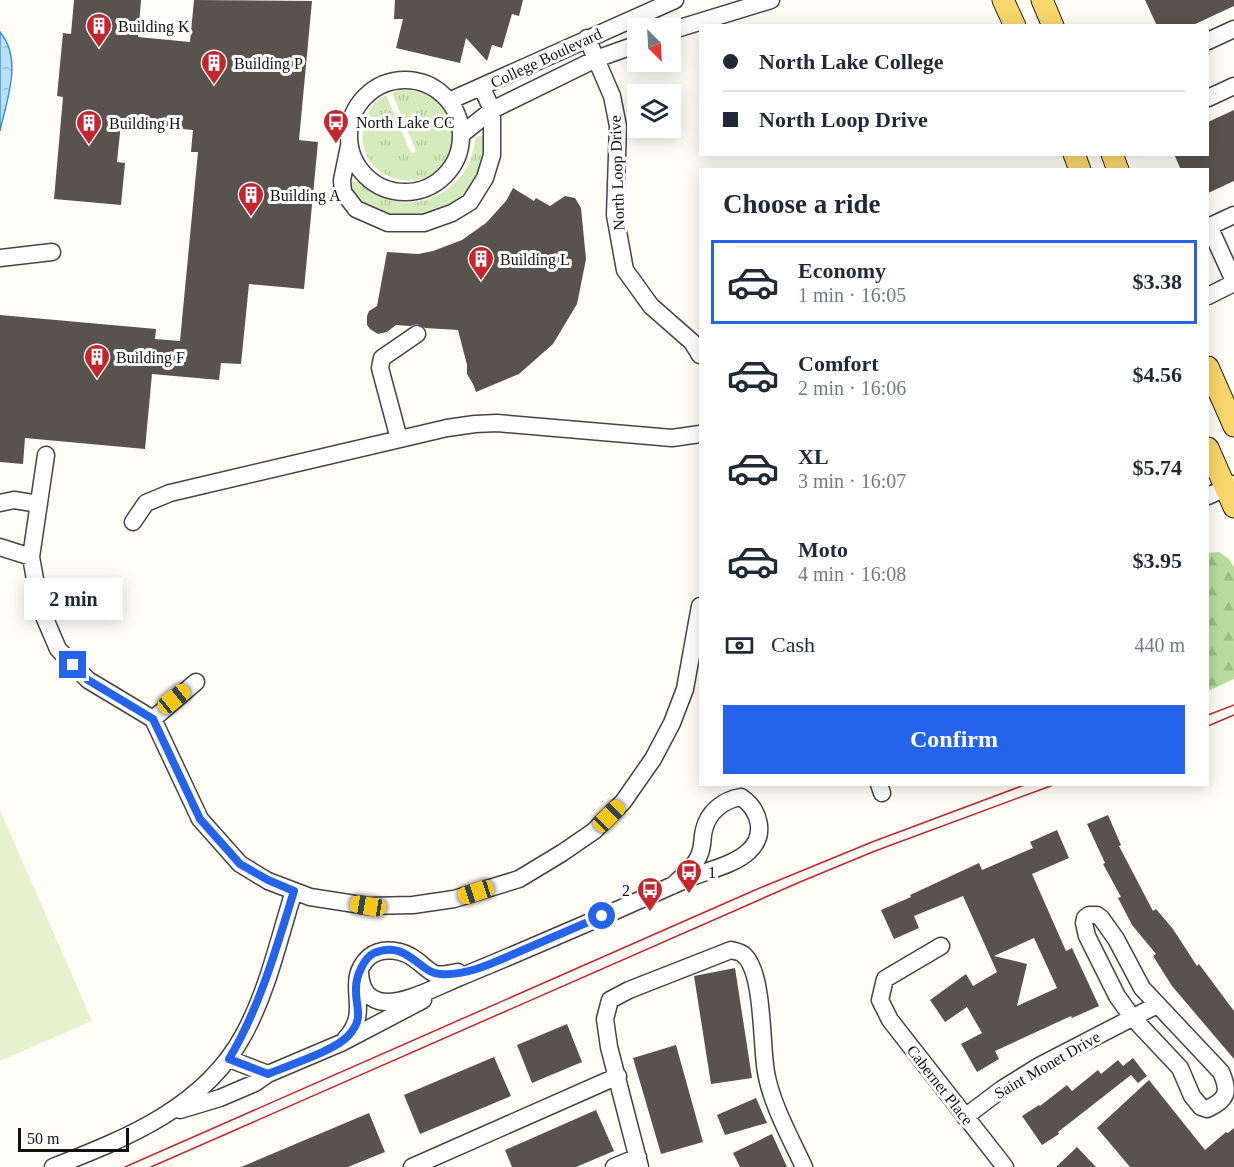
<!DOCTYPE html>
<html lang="en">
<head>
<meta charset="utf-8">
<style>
	body { margin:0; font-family:Georgia,serif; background:#f6f6f7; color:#1f2937; height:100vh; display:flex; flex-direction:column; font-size:22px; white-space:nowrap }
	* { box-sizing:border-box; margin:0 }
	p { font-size:20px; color:#747a83 }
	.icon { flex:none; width:33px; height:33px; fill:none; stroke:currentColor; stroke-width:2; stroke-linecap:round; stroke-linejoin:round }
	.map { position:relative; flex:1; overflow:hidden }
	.drawer { position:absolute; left:699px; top:168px; width:510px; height:618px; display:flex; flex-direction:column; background:#fff; border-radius:0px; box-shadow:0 3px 15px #0003 }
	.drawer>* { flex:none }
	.hud { position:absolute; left:699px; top:24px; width:510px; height:132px; border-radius:0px; box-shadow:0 3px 15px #0003; display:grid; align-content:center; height:132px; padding:0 24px; background:#fff }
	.needle { width:39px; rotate:156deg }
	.controls { position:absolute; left:627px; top:18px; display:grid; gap:12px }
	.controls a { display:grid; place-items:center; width:54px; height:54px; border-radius:0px; background:#fff; box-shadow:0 3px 15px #0003; font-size:30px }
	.scale { position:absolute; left:18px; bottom:15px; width:111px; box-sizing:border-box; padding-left:6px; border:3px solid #111; border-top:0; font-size:16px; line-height:21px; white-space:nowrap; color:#111; -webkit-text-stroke:4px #fff; paint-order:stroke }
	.end { position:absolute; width:27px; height:27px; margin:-14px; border:8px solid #2563eb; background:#fff; box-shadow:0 0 0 3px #fff }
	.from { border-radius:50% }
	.bubble { position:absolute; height:42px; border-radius:0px; background:#fff; box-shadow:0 3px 15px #0003; font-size:20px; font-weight:700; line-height:42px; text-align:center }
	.car { position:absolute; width:18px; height:36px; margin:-18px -9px; border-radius:8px; box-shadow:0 0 4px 2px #0007; background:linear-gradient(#f5c518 24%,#345 0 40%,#f5c518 0 76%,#345 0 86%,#f5c518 0) }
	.hud b { display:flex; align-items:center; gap:21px; height:57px; font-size:22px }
	.hud b+b { border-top:2px solid #e0e1e3 }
	.hud i { width:15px; height:15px; background:#1f2937 }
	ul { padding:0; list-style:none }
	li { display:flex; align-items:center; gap:18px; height:84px; margin:0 12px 9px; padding:0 12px; border:3px solid transparent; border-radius:0px }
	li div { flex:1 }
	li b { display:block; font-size:22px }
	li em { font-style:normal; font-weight:700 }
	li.active { border-color:#2563eb }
	li>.icon { width:54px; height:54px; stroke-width:1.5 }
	h2 { padding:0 24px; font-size:27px; line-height:72px }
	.pay { display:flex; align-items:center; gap:15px; height:66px; padding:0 24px; font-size:22px }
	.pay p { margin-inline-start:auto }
	.cta { display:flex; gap:12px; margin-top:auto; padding:12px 24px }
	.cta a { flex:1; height:69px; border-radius:0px; background:#2563eb; color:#fff; font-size:24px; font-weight:700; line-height:69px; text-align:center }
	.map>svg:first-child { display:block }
	.grass { fill:url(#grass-tufts) }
	.forest { fill:url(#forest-firs) }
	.pitch { fill:#e6f2cf }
	.water { fill:url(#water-ripples); stroke:#3f96cf; stroke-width:1.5 }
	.building { fill:#5a524d; fill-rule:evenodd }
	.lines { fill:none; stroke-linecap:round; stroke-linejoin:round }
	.minor-casing { stroke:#444; stroke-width:19 }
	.major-casing { stroke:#222; stroke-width:23 }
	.minor { stroke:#fff; stroke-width:16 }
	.major { stroke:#f9d66b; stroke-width:21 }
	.tram { stroke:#c4262e; stroke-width:1.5 }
	.route { stroke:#2563eb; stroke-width:8 }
	.labels { text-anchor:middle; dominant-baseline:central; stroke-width:6; stroke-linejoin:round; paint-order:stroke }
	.poi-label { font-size:16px; fill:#111; stroke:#fff; text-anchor:start }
	.street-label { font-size:16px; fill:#111; stroke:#fff }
</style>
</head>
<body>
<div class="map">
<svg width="1234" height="1167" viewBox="0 0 1234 1167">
	<defs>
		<pattern id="grass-tufts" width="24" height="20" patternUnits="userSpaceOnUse" patternTransform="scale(1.5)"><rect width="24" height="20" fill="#d5ebbd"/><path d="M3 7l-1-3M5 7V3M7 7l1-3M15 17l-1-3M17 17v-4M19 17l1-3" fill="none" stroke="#b6c8a1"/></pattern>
		<pattern id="forest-firs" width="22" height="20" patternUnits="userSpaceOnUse" patternTransform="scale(1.5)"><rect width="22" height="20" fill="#b9dc9c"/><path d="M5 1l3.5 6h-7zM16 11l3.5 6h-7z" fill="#9ebc85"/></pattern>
		<pattern id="water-ripples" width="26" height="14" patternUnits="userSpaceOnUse" patternTransform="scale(1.5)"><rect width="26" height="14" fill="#b9e0f7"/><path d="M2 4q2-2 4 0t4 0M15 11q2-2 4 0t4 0" fill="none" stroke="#9ebfd3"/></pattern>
	</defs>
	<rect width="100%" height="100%" fill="#fffdf5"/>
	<path class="grass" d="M398,90c34,-1 61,18 54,55 -10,58 -103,41 -88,-22 3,-12 11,-23 22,-28l24,56 3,2 3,-2 -24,-58z
		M482,135l5,3c-4,19 -5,36 -18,51 -26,30 -79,37 -110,12 -5,-4 -7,-11 -10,-16l5,-4c11,2 21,14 32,18 32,11 67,-5 83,-35 4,-9 5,-18 7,-27z"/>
	<path class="forest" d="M1219,552l10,7 5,8v112l-26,12v-138z"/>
	<path class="pitch" d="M0,810l92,211 -92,40z"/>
	<path class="water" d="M0,32c23,27 7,67 0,99z"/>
	<path class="building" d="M74,0h67l-3,37 52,5 4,-42 118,1 -13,139 19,2 -14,147 -55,-5 -8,80 -20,-1 -2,17 -67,-6 -7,75 -120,-11 -2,26 -23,-2v-147l156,14 -1,10 25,2 18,-189h-7l2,-22 -72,-7 -4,39 8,1 -4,42 -67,-6 9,-102 -6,-1 6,-63 8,1z
		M395,0h128l-4,16 -7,-2 -10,34 -10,-3 -5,16 -21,-23 -6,25 -64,-15 7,-29h-9z
		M1145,0h89v6l-43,20h-34z
		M1234,110v71l-26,12v-23h-27l-7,-16h34v-32z
		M513,188l21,13 2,-3 14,8 15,-10 10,2 6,10 5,51 -9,45 -24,40 -34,30 -43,18 -3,-8 -6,-10v-9l-9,-35 -33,-2 -8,-4 -7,2 -14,-1 -9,7 -9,2 -8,-5 -3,-4v-9l2,-5 8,-5 10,-54 31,2 15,-3 29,-11 24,-17 20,-22z
		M1108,815l13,30 -2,1 34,65 3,-2 17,20 24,37 2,-2 35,47v48l-62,-73 -19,-30 3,-2 -24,-29 -14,-27 3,-1 -18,-33 2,-1 -18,-39z
		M1057,830l12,28 -37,16 34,77 6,-3 27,58 -27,12 -1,-2 -76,35 4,8 -22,13 -16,-28 21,-11 -15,-26 -22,15 -15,-22 36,-26 7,12 24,-14 -34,-76 -49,20 5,12 -25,11 -13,-29 30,-13 -1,-2 69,-32 3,7 51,-22 -3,-6zM1034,938l23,50 -40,18 10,-42 -33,-8z
		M735,968l17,110 -41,6 -17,-108z
		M567,1024l15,38 -50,21 -15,-38z
		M676,1045l27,97 -42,12 -28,-96z
		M494,1057l17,39 -91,38 -16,-39z
		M1133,1058l14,18 -9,7 -7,-8 -73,57 1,2 -17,11 -20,-29 17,-11 1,1 27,-21 5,6 26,-21 3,4 17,-14 5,6z
		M1149,1080l56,70 21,-18 2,1 6,-5v39h-104l-33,-39z
		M756,1098l11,25 -42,12 -8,-20z
		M596,1110l18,41 -38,16h-64l-7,-17z
		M369,1113l16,39 -37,15h-107z
		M772,1134l15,33h-47l-7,-14z
		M1077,1147l19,20h-40z"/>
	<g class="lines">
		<defs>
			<path id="minor" d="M670,31l101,-31
				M587,38l25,58 6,30 -3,89 10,55 26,36 41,36 8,13
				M1208,41l26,-12
				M349 136a56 56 0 1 1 112 0a56 56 0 1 1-112 0Z
				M1208,98l26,-12
				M449,101l226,-101
				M462,134l30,-24 104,-51 42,-15
				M349,146l-7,34 1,12 13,17 32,14h36l28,-10 18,-11 15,-24 7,-23v-45l-10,-22
				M1209,226l25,55
				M1208,227l26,-12
				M0,258l52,-6
				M1208,296l26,-13
				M399,439l-19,-71 2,-10 35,-24
				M46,455l-15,102 9,50 18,42 30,31 65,39 47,100 40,45 28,17 42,16 58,9 45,-1 41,-6 65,-20 43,-26 32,-22 29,-29 30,-43 19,-36 13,-34 15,-83
				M1208,496l26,-12
				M0,503l14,-3 25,4
				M133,522l13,-19 24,-10 277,-65 28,-4 22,-1 175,15 28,-4
				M0,547l31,10
				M153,719l43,-37
				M879,784l3,9
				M1089,915h8l4,3 15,21 26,49 79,84c9,20 6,28 -14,37l-6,-2 -9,-11 -12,-28 -48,-51 -15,-21 -30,-60 -3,-13 1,-5z
				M941,946l-56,33 -5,21 10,20 115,147
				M360,973c1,13 5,24 19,28 23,6 65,-18 86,-26 75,-31 149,-63 222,-96 18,-8 48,-14 62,-28 18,-17 10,-42 -8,-54 -18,3 -33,15 -37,33 -2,7 -1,16 -4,23 -4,13 -18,24 -28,33
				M346,1038c27,-28 -4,-56 23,-81 13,-11 35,-7 47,3 6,4 12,11 19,14 7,2 16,-1 23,-2
				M229,1059l39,15
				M180,1110l40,-12 35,-15 13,-9 73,-31 82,-43
				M965,1117l37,-28 37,-23 118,-61
				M53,1167c74,-29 152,-60 191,-133 24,-44 35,-96 50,-143
				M412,1167l206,-91
				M614,1167l24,-10
				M640,1167l-31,-120 -4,-28 5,-19 19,-10 102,-40c4,1 10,2 13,5 20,18 17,90 22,117 5,31 25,67 38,95"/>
			<path id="major" d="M1003,0l12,26
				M1042,0l11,26
				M1074,154l6,16
				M1112,154l6,16
				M1208,367l26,59
				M1208,448l26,59"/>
		</defs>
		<use href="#minor" class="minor-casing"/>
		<use href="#major" class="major-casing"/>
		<use href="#minor" class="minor"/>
		<use href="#major" class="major"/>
		<path class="tram" d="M1208,715l26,-10
			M1208,726l26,-11
			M125,1167l630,-277 117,-48 155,-58
			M151,1167l649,-285 75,-31 181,-67"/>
	</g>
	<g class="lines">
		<path class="route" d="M73,665l15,15 65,39 47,100 40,45 28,16 26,11c-18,58 -34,116 -65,168l39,15c21,-9 67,-23 81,-39 16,-18 6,-27 7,-47 0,-12 8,-30 18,-35 33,-14 45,20 66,21 29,2 57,-13 83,-24 26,-11 53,-23 79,-34"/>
	</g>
	<defs>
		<symbol id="building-pin" viewBox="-11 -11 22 30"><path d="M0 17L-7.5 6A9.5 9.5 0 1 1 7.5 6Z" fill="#c4262e" stroke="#fff"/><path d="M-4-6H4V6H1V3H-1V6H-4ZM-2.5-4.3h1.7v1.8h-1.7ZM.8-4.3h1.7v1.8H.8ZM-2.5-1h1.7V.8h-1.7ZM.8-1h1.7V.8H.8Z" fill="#fff"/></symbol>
		<symbol id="bus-pin" viewBox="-11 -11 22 30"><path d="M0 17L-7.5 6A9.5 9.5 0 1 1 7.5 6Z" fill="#c4262e" stroke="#fff"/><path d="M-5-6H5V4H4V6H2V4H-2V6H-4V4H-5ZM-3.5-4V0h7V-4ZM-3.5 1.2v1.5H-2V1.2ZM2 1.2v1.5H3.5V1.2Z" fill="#fff"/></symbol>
	</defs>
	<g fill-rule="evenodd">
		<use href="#building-pin" x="84" y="11" width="30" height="40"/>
		<use href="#building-pin" x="199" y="48" width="30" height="40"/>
		<use href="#bus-pin" x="321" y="107" width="30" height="40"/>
		<use href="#building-pin" x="74" y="108" width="30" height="40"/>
		<use href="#building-pin" x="236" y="180" width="30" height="40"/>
		<use href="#building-pin" x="466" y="244" width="30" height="40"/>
		<use href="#building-pin" x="82" y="342" width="30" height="40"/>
		<use href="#bus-pin" x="674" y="857" width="30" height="40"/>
		<use href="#bus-pin" x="635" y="875" width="30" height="40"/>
	</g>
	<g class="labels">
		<g class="poi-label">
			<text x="118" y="26">Building K</text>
			<text x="234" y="63">Building P</text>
			<text x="356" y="122">North Lake CC</text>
			<text x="109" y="123">Building H</text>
			<text x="270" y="195">Building A</text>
			<text x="500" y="259">Building L</text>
			<text x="116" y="357">Building F</text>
			<text x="708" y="872">1</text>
			<text x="630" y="890" text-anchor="end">2</text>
		</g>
		<g class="street-label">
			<text transform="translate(546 58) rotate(-25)">College Boulevard</text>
			<text transform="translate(617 173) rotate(-92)">North Loop Drive</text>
			<text transform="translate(1047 1065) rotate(-30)">Saint Monet Drive</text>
			<text transform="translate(940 1085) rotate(52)">Cabernet Place</text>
		</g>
	</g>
</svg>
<div class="controls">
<a><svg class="needle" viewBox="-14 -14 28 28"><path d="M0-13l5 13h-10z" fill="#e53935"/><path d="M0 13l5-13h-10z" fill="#747a83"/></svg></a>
<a><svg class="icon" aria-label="layers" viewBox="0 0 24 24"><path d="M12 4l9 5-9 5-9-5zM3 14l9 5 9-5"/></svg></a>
</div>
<div class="scale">50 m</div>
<i class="end from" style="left:602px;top:916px"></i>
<i class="end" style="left:73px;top:665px"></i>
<div class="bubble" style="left:24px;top:578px;width:99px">2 min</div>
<i class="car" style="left:174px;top:699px;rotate:51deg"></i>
<i class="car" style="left:609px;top:816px;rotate:45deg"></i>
<i class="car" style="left:476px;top:892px;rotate:252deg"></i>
<i class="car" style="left:368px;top:906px;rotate:279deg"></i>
<div class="hud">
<b><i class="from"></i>North Lake College</b>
<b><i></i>North Loop Drive</b>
</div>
<section class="drawer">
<h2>Choose a ride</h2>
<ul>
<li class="active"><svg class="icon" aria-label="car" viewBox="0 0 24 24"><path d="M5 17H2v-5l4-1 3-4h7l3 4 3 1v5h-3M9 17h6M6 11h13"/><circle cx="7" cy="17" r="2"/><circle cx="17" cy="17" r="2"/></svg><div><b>Economy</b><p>1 min · 16:05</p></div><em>$3.38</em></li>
<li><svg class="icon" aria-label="car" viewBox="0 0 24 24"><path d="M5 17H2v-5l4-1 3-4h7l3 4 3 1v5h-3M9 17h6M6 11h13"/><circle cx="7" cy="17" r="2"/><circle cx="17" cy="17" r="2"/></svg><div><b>Comfort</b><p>2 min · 16:06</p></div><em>$4.56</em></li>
<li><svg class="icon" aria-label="car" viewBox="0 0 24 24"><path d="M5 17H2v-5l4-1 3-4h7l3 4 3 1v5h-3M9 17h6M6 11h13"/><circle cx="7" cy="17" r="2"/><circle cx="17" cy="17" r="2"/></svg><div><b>XL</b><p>3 min · 16:07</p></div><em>$5.74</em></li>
<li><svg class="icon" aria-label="car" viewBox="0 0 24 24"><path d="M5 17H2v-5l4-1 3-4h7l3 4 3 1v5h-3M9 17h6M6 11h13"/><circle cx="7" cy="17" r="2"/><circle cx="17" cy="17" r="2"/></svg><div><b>Moto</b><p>4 min · 16:08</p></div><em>$3.95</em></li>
</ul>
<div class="pay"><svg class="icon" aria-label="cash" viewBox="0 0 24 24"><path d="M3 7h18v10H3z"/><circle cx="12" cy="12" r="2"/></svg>Cash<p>440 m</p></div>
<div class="cta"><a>Confirm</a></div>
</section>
</div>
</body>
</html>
